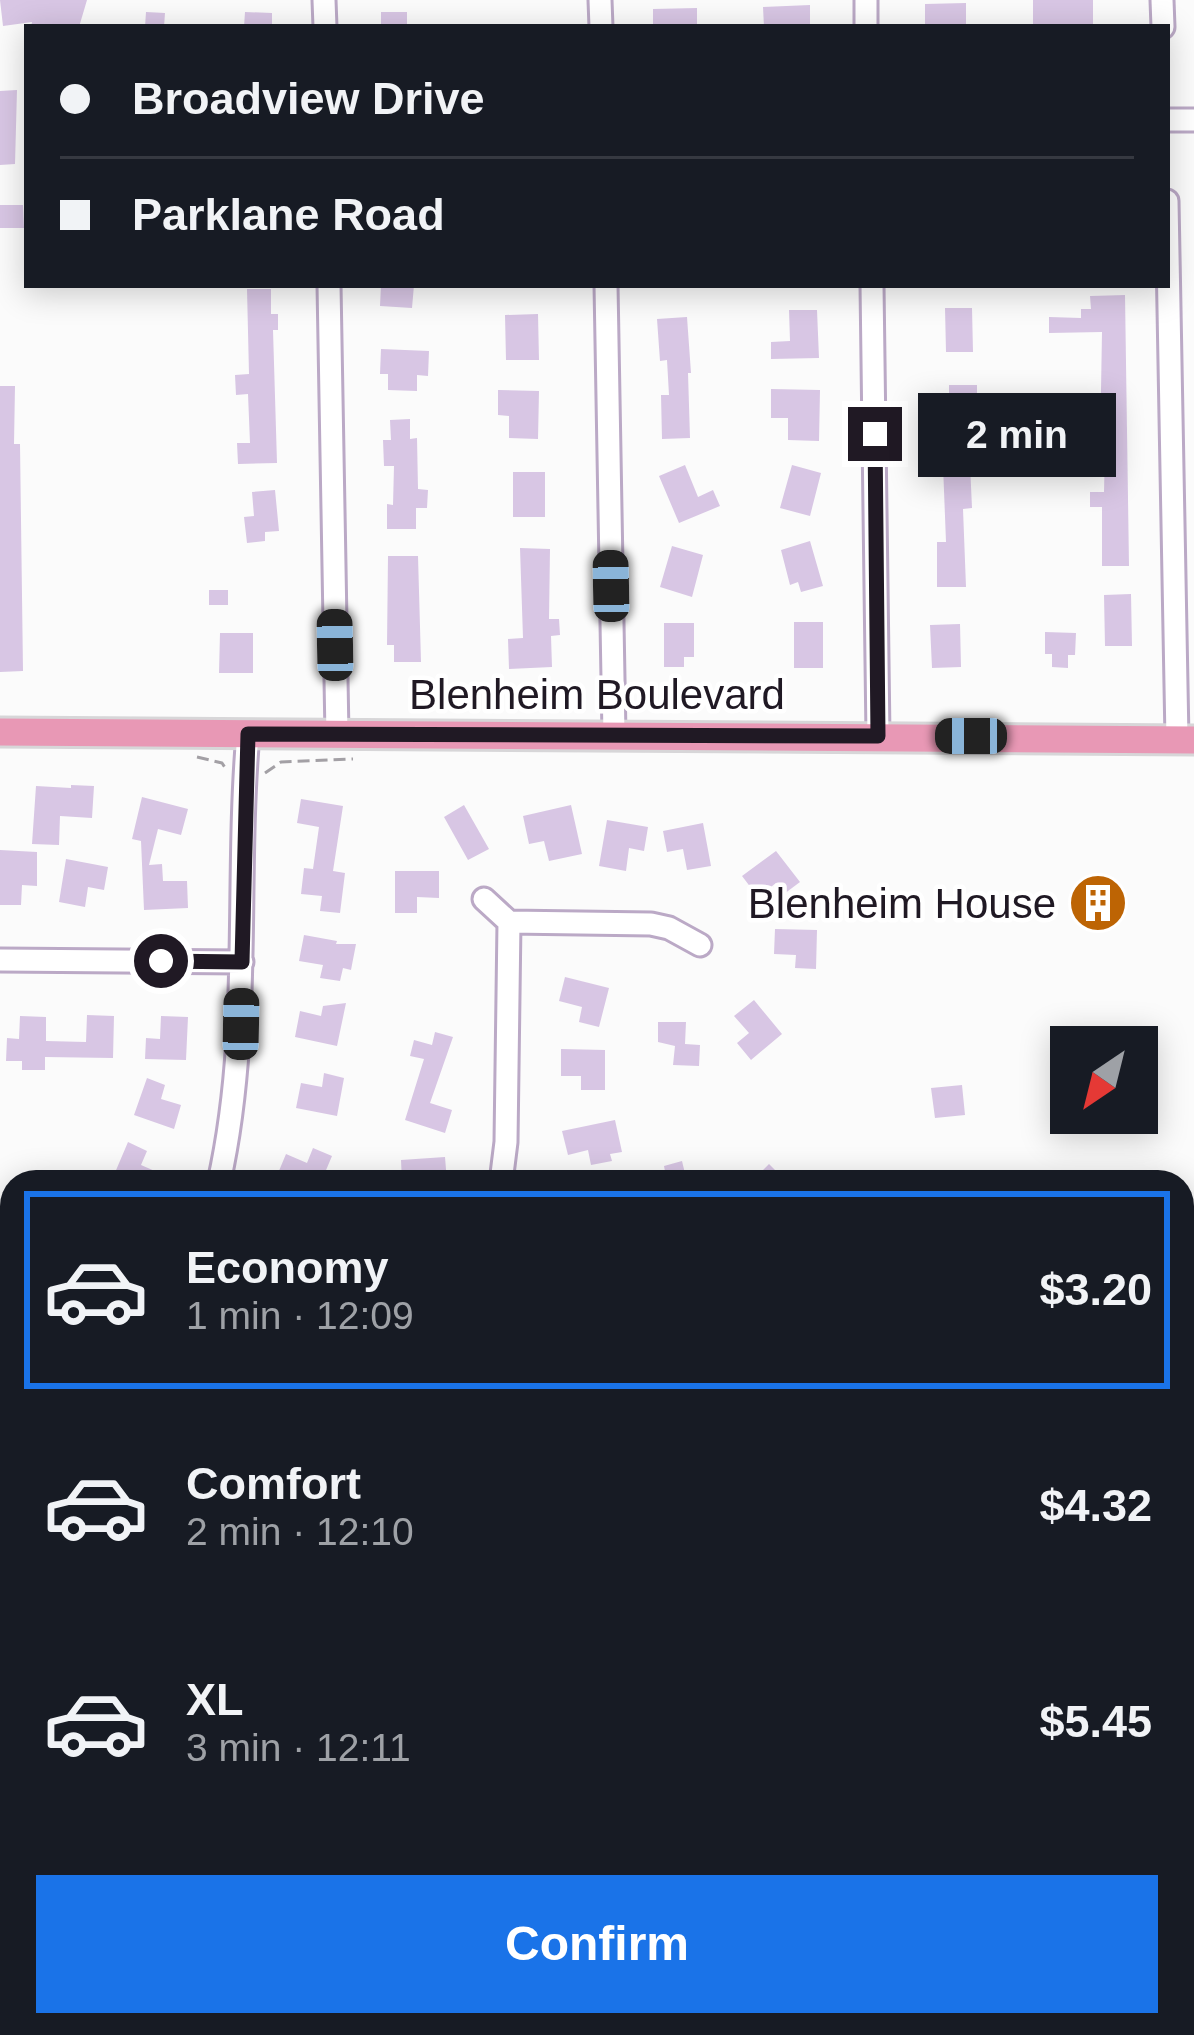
<!DOCTYPE html>
<html lang="en">
<head>
<meta charset="utf-8">
<style>
	body { margin:0; font-family:Helvetica,sans-serif; background:#242831; color:#f1f3f6; height:100vh; display:flex; flex-direction:column; font-size:45px; white-space:nowrap }
	* { box-sizing:border-box; margin:0 }
	p { font-size:39px; color:#9ea1a6 }
	.icon { flex:none; width:66px; height:66px; fill:none; stroke:currentColor; stroke-width:2; stroke-linecap:round; stroke-linejoin:round }
	.map { position:relative; flex:1; overflow:hidden }
	.details { position:absolute; left:0px; top:1170px; width:1194px; height:867px; display:flex; flex-direction:column; background:#171b24; border-radius:36px 36px 0 0; box-shadow:0 6px 30px #0003 }
	.details>* { flex:none }
	.top-card { position:absolute; left:24px; top:24px; width:1146px; height:264px; border-radius:0px; box-shadow:0 6px 30px #0003; display:grid; align-content:center; height:264px; padding:0 36px; background:#171b24 }
	.needle { width:78px; rotate:215deg }
	.fabs { position:absolute; left:1050px; top:1026px; display:grid; gap:24px }
	.fabs a { display:grid; place-items:center; width:108px; height:108px; border-radius:0px; background:#171b24; box-shadow:0 6px 30px #0003; font-size:60px }
	.end { position:absolute; width:54px; height:54px; margin:-27px; border:15px solid #201924; background:#fff; box-shadow:0 0 0 6px #fff }
	.from { border-radius:50% }
	.bubble { position:absolute; height:84px; border-radius:0px; background:#171b24; box-shadow:0 6px 30px #0003; font-size:39px; font-weight:700; line-height:84px; text-align:center }
	.car { position:absolute; width:36px; height:72px; margin:-36px -18px; border-radius:15px; box-shadow:0 0 9px 3px #0007; background:linear-gradient(#222 24%,#8ab4d8 0 40%,#222 0 76%,#8ab4d8 0 86%,#222 0) }
	.top-card b { display:flex; align-items:center; gap:42px; height:114px; font-size:45px }
	.top-card b+b { border-top:3px solid #363941 }
	.top-card i { width:30px; height:30px; background:#f1f3f6 }
	ul { padding:21px 0 0; list-style:none }
	li { display:flex; align-items:center; gap:36px; height:198px; margin:0 24px 18px; padding:0 12px; border:6px solid transparent; border-radius:0px }
	li div { flex:1 }
	li b { display:block; font-size:45px }
	li em { font-style:normal; font-weight:700 }
	li.current { border-color:#1a73e8 }
	li>.icon { width:108px; height:108px; stroke-width:1.5 }
	.primary-button { display:flex; gap:24px; margin-top:auto; padding:24px 36px }
	.primary-button a { flex:1; height:138px; border-radius:0px; background:#1a73e8; color:#fff; font-size:48px; font-weight:700; line-height:138px; text-align:center }
	.map>svg:first-child { display:block }
	.building { fill:#d8c6e4 }
	.lines { fill:none; stroke-linecap:round; stroke-linejoin:round }
	.minor-casing { stroke:#bba9c6; stroke-width:27 }
	.major-casing { stroke:#d7d6d8; stroke-width:33 }
	.path { stroke:#a3a0a5; stroke-width:3; stroke-dasharray:12 6; stroke-linecap:butt }
	.minor { stroke:#fff; stroke-width:21 }
	.major { stroke:#e898b5; stroke-width:27 }
	.route { stroke:#201924; stroke-width:15 }
	.labels { text-anchor:middle; dominant-baseline:central; stroke-width:9; stroke-linejoin:round; paint-order:stroke }
	.street-label { font-size:42px; fill:#201924; stroke:#fff }
	.poi-label { font-size:42px; fill:#201924; stroke:#fff; text-anchor:end }
</style>
</head>
<body>
<div class="map">
<svg width="1194" height="2035" viewBox="0 0 1194 2035">
	<rect width="100%" height="100%" fill="#fbfbfb"/>
	<path class="building" d="M0,0h87l-8,27h-48l1,-5 -29,4z
		M1033,0h60v26l-60,1z
		M966,3v24h-41v-23z
		M810,5v22h-46l-1,-20z
		M697,8v19h-44v-18z
		M146,12l19,1 -1,14h-19z
		M245,12l27,1v14h-28z
		M381,12h26v15h-26z
		M17,90l-2,74 -15,1v-74z
		M0,205h23l1,23h-24z
		M381,285h33l-2,23 -32,-2z
		M247,289h24v25h7v16h-5l4,133 -39,1 -1,-21h13l-2,-49 -12,1 -1,-20 14,-1z
		M1125,295l4,271h-27v-59h-12v-15h14l1,-44h-5l2,-116 -53,1v-16l32,1v-9h10l-1,-13z
		M945,308h27l1,44h-27z
		M789,310h28l2,48 -48,1v-17l19,-1z
		M538,314l1,46h-33l-1,-45z
		M687,317l4,56h-3l2,65 -28,1 -1,-44h8l-2,-35 -7,1 -3,-42z
		M381,349l48,2 -1,25 -11,-1v16l-29,-1v-16h-8z
		M949,385h28v46h-28z
		M0,386h15l-1,58h6l3,227 -23,1z
		M771,389l49,1 -1,51 -31,-1v-22h-17z
		M498,390l41,1 -1,48 -29,-1v-22l-11,-1z
		M410,419v20l7,-1 1,51 10,1 -1,18h-11v21h-29v-25l6,1 1,-39h-10l-1,-26h8l-1,-20z
		M970,464l2,44 -9,1 3,78h-29v-45h9l-3,-77z
		M685,465l13,32 15,-7 7,16 -41,17 -20,-47z
		M792,465l29,8 -11,43 -30,-8z
		M513,472h32v45h-32z
		M275,490l4,41 -14,1v9l-18,2 -3,-26 10,-1 -2,-24z
		M810,541l13,45 -22,6 -3,-10 -8,3 -9,-35z
		M672,546l31,9 -11,42 -32,-10z
		M520,548l30,1 -1,70h10l1,16 -9,1 1,31 -43,2 -1,-30 15,-1z
		M388,556h30l3,106h-27v-17h-7z
		M209,590h19v15h-19z
		M1131,594l1,52h-27l-1,-51z
		M794,622h29v46h-29z
		M664,623h30v34h-10v10h-20z
		M960,624l1,43 -29,1 -2,-43z
		M1045,632l31,1 -1,22h-7v13l-16,-1v-13h-7z
		M220,633h33v40h-34z
		M71,785l23,1 -2,32 -32,-2 -1,29 -27,-1 4,-58 35,2z
		M142,797l46,12 -7,26 -23,-6 -9,36 13,-1 1,17h24l1,27 -44,2 -3,-69 -9,-2z
		M301,799l42,7 -10,65 12,2 -5,40 -20,-2 2,-15 -21,-2 3,-26 9,1 6,-42 -22,-4z
		M464,805l25,44 -21,11 -24,-43z
		M571,805l11,49 -33,7 -5,-20 -15,3 -6,-28z
		M607,820l41,7 -4,24 -15,-3 -3,23 -27,-5z
		M703,823l8,43 -24,4 -4,-21 -16,3 -4,-21z
		M0,850l37,2v34l-15,-1 -1,20h-21z
		M776,851l24,31 -16,12 -8,-11 -18,14 -16,-21z
		M66,859l42,8 -4,23 -16,-3 -3,20 -26,-5z
		M395,871h44v27l-22,-1v16h-22z
		M1116,891l2,24 -38,2 -2,-25z
		M775,929l42,1 -1,39 -21,-1 1,-13 -22,-1z
		M304,935l33,6 -1,3h20l-5,26 -8,-2 -3,13 -20,-3 3,-13 -24,-4z
		M565,977l44,11 -10,39 -20,-5 3,-15 -23,-6z
		M754,1000l28,34 -31,26 -14,-17 12,-10 -15,-17z
		M346,1003l-9,43 -42,-9 5,-26 21,5 2,-10z
		M87,1015l27,1 -1,42 -68,-1v13h-23v-9h-16l1,-23 12,1 1,-23 26,1v24l40,1z
		M161,1016l27,1 -2,43 -41,-1 1,-21 14,1z
		M658,1022h28l-1,22 15,1 -1,21 -26,-1 2,-19 -17,-4z
		M435,1032l18,5 -23,66 22,7 -7,23 -40,-13 19,-61 -14,-3 4,-16 18,5z
		M561,1049l44,1v40h-24v-14h-20z
		M324,1073l20,5 -7,38 -41,-8 5,-25 21,4z
		M147,1078l18,7 -4,14 20,6 -7,24 -40,-14z
		M962,1085l3,30 -30,3 -4,-30z
		M615,1120l7,32 -12,2 2,7 -21,4 -3,-15 -20,5 -6,-24z
		M128,1142l19,9 -6,14 39,17h-69z
		M313,1148l19,8 -11,26h-34l-11,-4 10,-24 21,9z
		M445,1157l2,25h-45l-1,-22z
		M682,1161l5,21h-20l-3,-16z
		M769,1164l18,18h-36z"/>
	<g class="lines">
		<defs>
			<path id="minor" d="M324,0l1,27
				M600,0l1,27
				M866,0v27
				M1162,0l1,27
				M1167,120h27
				M1167,201l10,538
				M329,285l8,450
				M606,285l8,450
				M872,285l6,451
				M484,899l25,23
				M509,922l142,2 18,4 31,17
				M0,960l242,2
				M219,1182c33,-148 16,-298 29,-448
				M501,1182l5,-40 3,-220
				M0,1319h12
				M0,1564h12
				M1182,1627h12
				M1182,1908l2,-15
				M38,2035l1,-10
				M455,2035l6,-10
				M759,2035l6,-10
				M1156,2035l3,-10"/>
			<path id="major" d="M0,732l1194,8"/>
		</defs>
		<use href="#minor" class="minor-casing"/>
		<use href="#major" class="major-casing"/>
		<path class="path" d="M197,757l25,6 4,6
			M265,773l16,-11 72,-3"/>
		<use href="#minor" class="minor"/>
		<use href="#major" class="major"/>
	</g>
	<g class="lines">
		<path class="route" d="M161,961l81,1 6,-228 630,2 -3,-302"/>
	</g>
	<defs>
		<symbol id="building-disc" viewBox="-11 -11 22 22"><circle r="9.5" fill="#bd6404" stroke="#fff"/><path d="M-4-6H4V6H1V3H-1V6H-4ZM-2.5-4.3h1.7v1.8h-1.7ZM.8-4.3h1.7v1.8H.8ZM-2.5-1h1.7V.8h-1.7ZM.8-1h1.7V.8H.8Z" fill="#fff"/></symbol>
	</defs>
	<g fill-rule="evenodd">
		<use href="#building-disc" x="1065" y="870" width="66" height="66"/>
	</g>
	<g class="labels">
		<g class="street-label">
			<text x="597" y="694">Blenheim Boulevard</text>
		</g>
		<g class="poi-label">
			<text x="1056" y="903">Blenheim House</text>
		</g>
	</g>
</svg>
<div class="fabs">
<a><svg class="needle" viewBox="-14 -14 28 28"><path d="M0-13l5 13h-10z" fill="#e53935"/><path d="M0 13l5-13h-10z" fill="#9ea1a6"/></svg></a>
</div>
<i class="end from" style="left:161px;top:961px"></i>
<i class="end" style="left:875px;top:434px"></i>
<div class="bubble" style="left:918px;top:393px;width:198px">2 min</div>
<i class="car" style="left:611px;top:586px;rotate:359deg"></i>
<i class="car" style="left:335px;top:645px;rotate:359deg"></i>
<i class="car" style="left:971px;top:736px;rotate:270deg"></i>
<i class="car" style="left:241px;top:1024px;rotate:1deg"></i>
<div class="top-card">
<b><i class="from"></i>Broadview Drive</b>
<b><i></i>Parklane Road</b>
</div>
<section class="details">
<ul>
<li class="current"><svg class="icon" aria-label="car" viewBox="0 0 24 24"><path d="M5 17H2v-5l4-1 3-4h7l3 4 3 1v5h-3M9 17h6M6 11h13"/><circle cx="7" cy="17" r="2"/><circle cx="17" cy="17" r="2"/></svg><div><b>Economy</b><p>1 min · 12:09</p></div><em>$3.20</em></li>
<li><svg class="icon" aria-label="car" viewBox="0 0 24 24"><path d="M5 17H2v-5l4-1 3-4h7l3 4 3 1v5h-3M9 17h6M6 11h13"/><circle cx="7" cy="17" r="2"/><circle cx="17" cy="17" r="2"/></svg><div><b>Comfort</b><p>2 min · 12:10</p></div><em>$4.32</em></li>
<li><svg class="icon" aria-label="car" viewBox="0 0 24 24"><path d="M5 17H2v-5l4-1 3-4h7l3 4 3 1v5h-3M9 17h6M6 11h13"/><circle cx="7" cy="17" r="2"/><circle cx="17" cy="17" r="2"/></svg><div><b>XL</b><p>3 min · 12:11</p></div><em>$5.45</em></li>
</ul>
<div class="primary-button"><a>Confirm</a></div>
</section>
</div>
</body>
</html>
